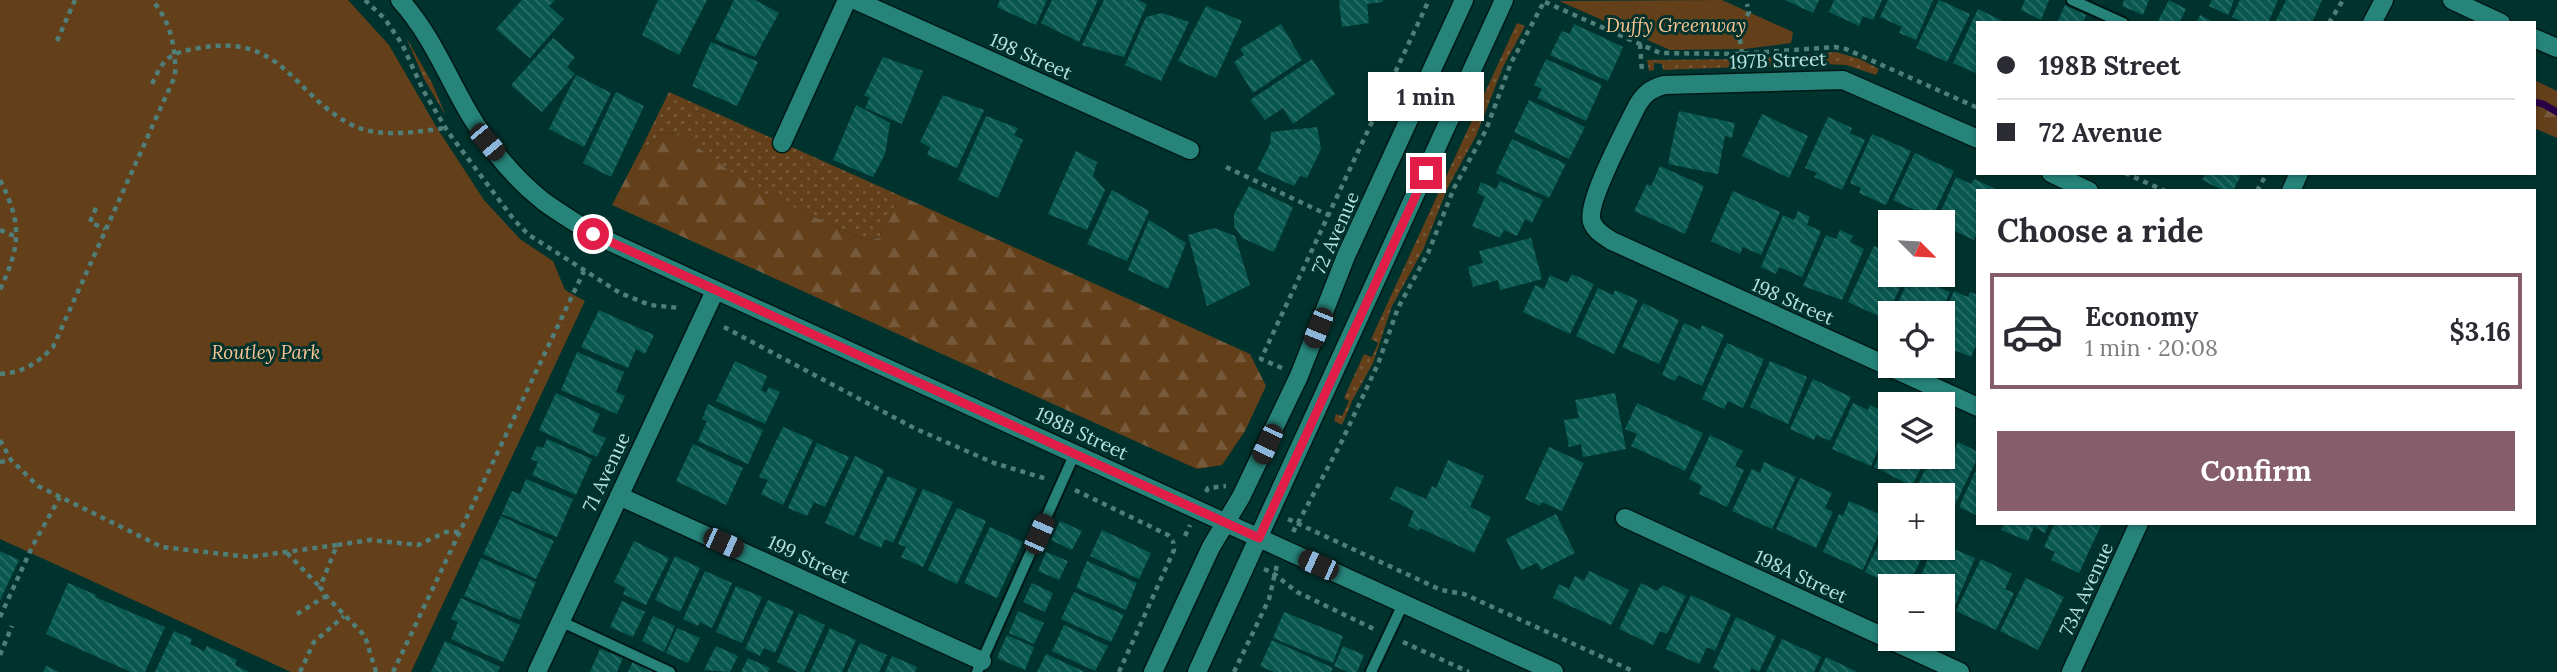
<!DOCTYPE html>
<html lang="en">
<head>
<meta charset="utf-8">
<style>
	body { margin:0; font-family:Lora,serif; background:#f2f2f3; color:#2b2b33; height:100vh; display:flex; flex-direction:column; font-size:26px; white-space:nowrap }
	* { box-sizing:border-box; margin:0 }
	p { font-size:23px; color:#7c7c81 }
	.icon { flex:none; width:38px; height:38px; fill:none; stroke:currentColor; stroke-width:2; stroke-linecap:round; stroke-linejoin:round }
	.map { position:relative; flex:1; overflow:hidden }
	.side { position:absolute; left:1976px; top:189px; width:560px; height:336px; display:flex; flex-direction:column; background:#fff; border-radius:0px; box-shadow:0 2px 5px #0004 }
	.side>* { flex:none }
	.banner { position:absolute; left:1976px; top:21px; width:560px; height:154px; border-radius:0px; box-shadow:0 2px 5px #0004; display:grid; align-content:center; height:154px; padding:0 21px; background:#fff }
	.needle { width:46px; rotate:114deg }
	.tools { position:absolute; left:1878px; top:210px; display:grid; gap:14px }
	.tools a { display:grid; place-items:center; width:77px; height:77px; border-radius:0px; background:#fff; box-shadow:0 2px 5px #0004; font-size:35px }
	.end { position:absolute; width:32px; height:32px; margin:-16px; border:9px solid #e11d48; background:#fff; box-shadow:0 0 0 4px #fff }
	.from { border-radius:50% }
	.bubble { position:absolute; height:49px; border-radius:0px; background:#fff; box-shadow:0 2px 5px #0004; font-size:23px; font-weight:700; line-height:49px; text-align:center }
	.car { position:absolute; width:21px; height:42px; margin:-21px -10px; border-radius:9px; box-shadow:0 0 5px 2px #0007; background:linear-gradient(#222 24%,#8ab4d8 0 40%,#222 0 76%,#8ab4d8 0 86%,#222 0) }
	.banner b { display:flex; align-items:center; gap:24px; height:66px; font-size:26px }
	.banner b+b { border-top:2px solid #e1e1e2 }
	.banner i { width:18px; height:18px; background:#2b2b33 }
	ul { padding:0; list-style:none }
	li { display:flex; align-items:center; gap:21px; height:116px; margin:0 14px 10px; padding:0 7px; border:4px solid #e1e1e2; border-radius:0px }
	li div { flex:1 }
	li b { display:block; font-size:26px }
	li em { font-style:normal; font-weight:700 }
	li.active { border-color:#855d6b }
	li>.icon { width:63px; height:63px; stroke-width:1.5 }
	h2 { padding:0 21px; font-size:32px; line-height:84px }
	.primary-button { display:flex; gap:14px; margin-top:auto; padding:14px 21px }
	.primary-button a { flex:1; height:80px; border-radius:0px; background:#855d6b; color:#fff; font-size:28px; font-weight:700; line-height:80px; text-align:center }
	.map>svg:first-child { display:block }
	.grass { fill:url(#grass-dots) }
	.forest { fill:url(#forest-firs) }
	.park { fill:#633f1a }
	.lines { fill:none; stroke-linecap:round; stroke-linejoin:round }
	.stream { stroke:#280046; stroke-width:7 }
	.building { fill:url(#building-back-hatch) }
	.service-casing { stroke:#001815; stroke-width:14 }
	.minor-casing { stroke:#001815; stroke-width:21 }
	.tertiary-casing { stroke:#001815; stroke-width:21 }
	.secondary-casing { stroke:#001815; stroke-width:21 }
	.path { stroke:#507e79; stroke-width:4.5; stroke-dasharray:5 5; stroke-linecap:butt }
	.service { stroke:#26847a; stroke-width:10 }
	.minor { stroke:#26847a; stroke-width:18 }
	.tertiary { stroke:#26847a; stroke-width:18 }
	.secondary { stroke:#26847a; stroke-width:18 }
	.route { stroke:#e11d48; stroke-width:9 }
	.labels { text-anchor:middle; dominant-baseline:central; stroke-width:6; stroke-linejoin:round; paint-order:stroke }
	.park-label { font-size:19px; font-style:italic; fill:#f9c392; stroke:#00332e }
	.street-label { font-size:19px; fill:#b9e2dc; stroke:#00332e }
</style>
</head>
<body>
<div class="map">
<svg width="2557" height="672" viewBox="0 0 2557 672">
	<defs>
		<pattern id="grass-dots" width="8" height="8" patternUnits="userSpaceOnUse" patternTransform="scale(1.75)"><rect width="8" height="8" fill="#633f1a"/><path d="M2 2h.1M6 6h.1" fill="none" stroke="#775a3b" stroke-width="1.8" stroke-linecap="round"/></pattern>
		<pattern id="forest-firs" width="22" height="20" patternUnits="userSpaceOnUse" patternTransform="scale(1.75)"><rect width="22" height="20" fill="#633f1a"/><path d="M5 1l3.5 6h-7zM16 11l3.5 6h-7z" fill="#775a3b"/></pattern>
		<pattern id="building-back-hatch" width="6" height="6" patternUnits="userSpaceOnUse" patternTransform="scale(1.75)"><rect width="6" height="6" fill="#085850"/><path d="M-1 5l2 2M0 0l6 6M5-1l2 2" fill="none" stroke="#2a7069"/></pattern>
	</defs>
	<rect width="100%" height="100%" fill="#00332e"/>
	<path class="grass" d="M1517,23l8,3 -22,41 -27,69 -28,51 -25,63 -31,56 -19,57 -21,38 -10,24 -8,-4 2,-7 6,2 7,-15 -5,-3 20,-44 8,3 6,-14 -7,-4z
		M406,37l26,46 14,33 -22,-37z
		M1836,52l24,7 19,10 -3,6 -30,-10 -23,-1 -160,6 -1,-6 -8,-1v7l-5,1 -2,-11 98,-1z
		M669,92l232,104 -22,42 -10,2 -8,-2 -107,-48 -74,-56 -17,-1 -23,18z"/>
	<path class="forest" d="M2534,80l23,11v47l-23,-10z
		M663,133l17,1 75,56 106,48 9,2 9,-2 22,-42 349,158 16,32 -21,45 -23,34 -25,4 -585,-264 28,-54z"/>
	<path class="park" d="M0,0h348l41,45 48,83 47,72 36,39 33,22 12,29 20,11 -174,371h-120l-291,-133z
		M1722,0l71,32 -2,11 -46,6 -75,1 -111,-49z"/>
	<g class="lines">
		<path class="stream" d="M2534,102l9,2 14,8"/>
	</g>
	<path class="building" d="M522,0h33l-6,6 15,13 -34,39 -34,-29z
		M658,0h49l-28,55 -37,-20z
		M734,0h21l24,13 -24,44 -40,-18z
		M1000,0h47l-11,25 -39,-18z
		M1052,0h46l-19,42 -38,-19z
		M1104,0h34l9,4 -23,53 -42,-12z
		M1339,0h44v2l-16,2 2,19 -27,4z
		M1785,0h34l-6,13z
		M1834,0h48l-9,20 -10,-4 -4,10 -30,-14z
		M1888,0h45l-17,40 -17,-7 3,-6 -22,-10z
		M1939,0l31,14 -23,48 -31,-14z
		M2025,0h24l-8,20 -20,-10z
		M2124,0h25l-6,15 -21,-9z
		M2169,0l17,9 -7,14 -21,-2z
		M2212,0h22l-6,15 -19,-9z
		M2240,0h38l-10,23h-23l-13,-6z
		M2286,0h36l-10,23h-37z
		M2065,5l21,10 -3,8h-26z
		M1206,6l36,15 -26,57 -38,-17z
		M1978,9l29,14h-29v51l-25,-11z
		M1162,13l27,9 -28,59 -36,-16 21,-48z
		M2200,15l15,8h-19z
		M1281,24l21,36 -49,33 -19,-31 10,-7 -4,-6z
		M1574,24l49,23 -15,34 -58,-26 12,-24 8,3z
		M553,38l22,19 -8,10 8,7 -33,38 -31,-27z
		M711,42l47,20 -21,44 -45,-20z
		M883,57l40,14 -21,53 -37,-16 5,-11 -6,-1z
		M1312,59l23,35 -42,30 -10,-16 -18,12 -15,-20z
		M1546,59l56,26 -16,36 -49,-23 5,-9 -8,-4z
		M576,75l35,18 -27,54 -35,-18z
		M616,92l28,14 -33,71 -28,-14z
		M943,95l41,15 -27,58 -30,-13 3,-8 -10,-5z
		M1529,100l56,27 -16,32 -55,-27z
		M856,105l34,18 -5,31 -12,23 -40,-17z
		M1679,111l56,12 -3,15 -7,-2 -7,38 -50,-10z
		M1762,114l46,22 -19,42 -47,-22z
		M986,116l32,12 -4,7 9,5 -25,58 -40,-18z
		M1828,117l24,11 -2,5 15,7 -23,50 -28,-13 3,-4 -12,-5z
		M1317,127l4,22 -14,29 -7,-2 -6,10 -37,-16 13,-26 1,-12z
		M1872,134l39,17 -25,54 -27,-12 2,-5 -11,-5z
		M1512,139l54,25 -17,34 -53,-25z
		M1076,151l21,11 -4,14 12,14 -18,40 -39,-16z
		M1915,153l39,18 -22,47 -39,-18z
		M1660,166l44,20 -19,48 -51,-23 13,-27 4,2z
		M2206,173h36l-9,18h-8l-23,-11z
		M1956,177l15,7 3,-5 26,12h-22v40l-4,9 -32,-15v-3h-6z
		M1500,181l43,19 -11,23 -7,-4 -8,17 -13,-6 -4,8 -28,-12 13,-29 -8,-4 4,-11 15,7z
		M1249,186l44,21 -19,45 -32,-14 -8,-12v-12z
		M1112,190l37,21 -22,50 -40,-17z
		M1733,191l47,21 -19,43 -18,-8 -3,7 -29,-13z
		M1798,211l12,6 -3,8 14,6 -19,46 -23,-10 -3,7 -15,-7 22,-52 11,5z
		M1149,220l37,23 -18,46 -40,-19z
		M1214,228l21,8 15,49 -43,21 -19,-71z
		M1840,230l13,6 -3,6 14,7 -22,51 -39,-14 23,-51 10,4z
		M1531,238l11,41 -42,11 -2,-10 -25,7 -5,-20 15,-4 -4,-12z
		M1874,246l16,7v22h16l-21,44 -37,-17z
		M1572,274l22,10 -24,50 -47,-22 12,-27 9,4 6,-14 17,8z
		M1911,275l39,17 -10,21h-47z
		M1598,288l15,7 2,-5 23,10 -24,54 -38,-18z
		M1954,291l14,6 2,-5 8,3v46l-7,16 -29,-12v-27z
		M1643,303l36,17 -20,44 -37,-17z
		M599,310l55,25 -9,19 -9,-5 -8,19 -47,-21z
		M1684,323l16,7 2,-5 22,10 -22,51 -24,-11 -3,6 -13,-6z
		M1727,343l37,16 -21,49 -15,-7 -4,8 -22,-10z
		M577,352l47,20 -8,20 9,4 -8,18 -56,-24z
		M735,361l32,15 -6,14 5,3 3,-6 11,5 -15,32 -49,-23z
		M1770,361l37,16 -19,47 -38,-17z
		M1813,379l38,18 -21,44 -14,-6 -2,5 -24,-11z
		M556,393l44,21 -8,18 14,6 -9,19 -58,-27z
		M1615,393l11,56 -43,8 -2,-13 -12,3 -5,-27 15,-2 -4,-18z
		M1637,403l66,30 -18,38 -54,-25 6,-12 -12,-5z
		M1853,403l15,7 2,-5 20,9v9l-19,43 -39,-17z
		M708,404l55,26 -15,34 -50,-23 9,-20 -5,-2z
		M783,427l30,13 -30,65 -22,-11 7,-14 -9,-3z
		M1890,434v23h36l-14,29 -38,-19z
		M1710,435l33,16 -8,15 9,4 -17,37 -28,-13 3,-8 -13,-7z
		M547,439l45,20 -16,36 -44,-20 6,-13 -7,-3 6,-13 6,2z
		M1958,442l20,10v5l-25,52 -11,-5v-9h-19l-8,-4 16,-34h11v-7l10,5z
		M817,443l32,14 -24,50 -11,-5 -7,14 -19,-8z
		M693,444l50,24 -17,37 -50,-24z
		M1549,447l35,16 -22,48 -20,-9 -2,4 -15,-7z
		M855,456l29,14 -30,66 -29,-13z
		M1448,460l36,16 -14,31 21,10 -17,36 -54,-25 -1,3 -11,-5 6,-15 -24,-12 6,-13 30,13 6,-13 4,2z
		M1764,462l32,15 -24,52 -40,-18 20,-42 8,4z
		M1978,466v50l-19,-9z
		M888,476l29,13 -24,54 -8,-4 -4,9 -22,-10z
		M1800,478l32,15 -7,15 8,4 -17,36 -40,-19z
		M526,479l47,20 -16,38 -55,-23 10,-23 8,3z
		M923,489l30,13 -30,65 -22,-10 5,-10 -8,-3z
		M1849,501l37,16 -23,53 -40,-18 16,-38 4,2z
		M957,508l29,13 -29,63 -29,-14z
		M1556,514l19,39 -34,17 -4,-7 -16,7 -15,-31z
		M501,516l53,25 -18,38 -53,-25z
		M1060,521l22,10 -10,19 -21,-10z
		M1890,521v27h24l10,5 -16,33h-13l-30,-14z
		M2004,523h45l-4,10 -11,-6 -6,14 -27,-11z
		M2055,523h47l-23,50 -28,-13 4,-8 -11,-5z
		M990,527l33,15 -26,56 -33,-15z
		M1102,530l49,23 -12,26 -49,-23z
		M634,541l35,17 -23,47 -23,-11 3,-6 -12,-6z
		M1942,544l33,14 -22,52 -11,-4v-20h-25l15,-38h10z
		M0,551l19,9 -19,40z
		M1046,552l22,9 -9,19 -21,-9z
		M675,556l25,12 -20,44 -25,-12z
		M481,558l55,24 -16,38 -56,-24z
		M1981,559l31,15 -7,15 9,4 -18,37 -40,-19z
		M1087,561l50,22 -11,27 -50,-22z
		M705,571l27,12 -20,45 -12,-6 -2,4 -15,-7z
		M1589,571l40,19 -18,35 -58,-27 6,-14 10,5 6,-13 9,5z
		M2026,578l38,19 -26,53 -38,-19z
		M68,583l28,12 -1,2 70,30 -20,45h-14l-85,-38z
		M1032,583l21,10 -8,19 -22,-10z
		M1641,583l16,8 6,-6 23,11 -19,38 -7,-3 -7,14 -34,-16z
		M736,586l26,11 -20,46 -26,-11z
		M1074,592l50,23 -13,27 -50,-23z
		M1691,595l40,19 -16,37 -8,-4 -8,17 -33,-15z
		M461,598l59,27 -17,37 -52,-23 7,-17 -7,-3z
		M768,600l26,11 -19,42 -11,-5 -4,8 -15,-7z
		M622,601l23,11 -12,25 -23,-10z
		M1018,611l26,12 -10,21 -25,-11z
		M1284,612l59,24 -10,27 -60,-25z
		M799,613l26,12 -21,47h-6l-21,-10z
		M653,616l22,10 -11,26 -22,-11z
		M1736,617l40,19 -17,36 -8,-4 -1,4h-29l-8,-4z
		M1064,625l44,21 -13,25 -43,-20z
		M677,628l23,10 -12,25 -22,-10z
		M830,628l26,12 -14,32h-32z
		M174,631l18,8 -2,5 14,7 3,-5 30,14 -2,5 14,7h-94z
		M1007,635l27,12 -9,23 -28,-12z
		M1782,639l39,18 -7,15h-48z
		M1272,640l61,28 -2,4h-57l-14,-6z
		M445,641l55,26 -2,5h-67z
		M860,643l27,12 -8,17h-32z
		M716,646l22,10 -8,16 -26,-2z
		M1343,646l21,9 -7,17h-9l-14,-6z
		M600,649l23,9 -6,14h-27z
		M1046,654l39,18h-48z
		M892,656l25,11 -2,5h-30z
		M1826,657l31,15h-38z
		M748,658l22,10 -2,4h-27z
		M633,661l24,11h-29z
		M46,666l13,6h-16z"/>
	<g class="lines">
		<defs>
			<path id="service" d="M2072,0l51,23
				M560,621l110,51
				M977,672l98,-219
				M1371,672l32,-68"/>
			<path id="minor" d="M855,0l335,150
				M2452,0l49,23
				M2372,23l12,-23
				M2534,38l23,10
				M1978,139l-135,-59 -179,5c-14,4 -20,9 -27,21 -10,21 -52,98 -45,116 3,9 12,14 20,19l366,166
				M782,143l65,-143
				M2051,173l38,18
				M2291,191l8,-18
				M619,496l363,165
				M1625,518l335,154
				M1259,538l295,134
				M537,672l178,-381
				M2071,672l68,-149"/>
			<path id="tertiary" d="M400,0c31,34 47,76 70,115 19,32 44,63 73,86 16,12 34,22 50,33l666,304"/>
			<path id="secondary" d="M1153,672l58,-125 30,-50 58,-121 47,-120 118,-256
				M1197,672l307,-672"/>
		</defs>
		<use href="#service" class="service-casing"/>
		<use href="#minor" class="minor-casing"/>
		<use href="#tertiary" class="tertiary-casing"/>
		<use href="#secondary" class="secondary-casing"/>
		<path class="path" d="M365,0l20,19 17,25 21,46 25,42 67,89 14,14 91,58 30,12 30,3
			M1545,2l115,51 77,1 98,-7 11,2 132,59
			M2329,23l14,-23
			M57,41l18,-41
			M1640,44l2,28
			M1742,54l-3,-22 10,-20 -2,-8
			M152,84c12,-27 18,-31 47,-36 83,-15 92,44 151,76 29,15 65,8 95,4
			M1226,167l102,48
			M2125,173l40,18
			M0,180c23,45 20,66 0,110
			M2257,191l10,-18
			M96,208l-6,14 15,7
			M0,230l17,7
			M724,327l192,102 78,34 53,16
			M1282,368l-21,-9 168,-359
			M0,374c22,-1 38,-11 53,-27l122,-271c1,-28 -4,-54 -23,-76
			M0,440l11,20 27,26 124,61 87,10 88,-12
			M0,462l11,-2
			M1075,490l93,45 5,6
			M1206,492l2,-4 18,-2
			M1288,519l153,71 23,4 171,78
			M1293,532l47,-87 38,-81 20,-56 30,-55 26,-65 32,-58 25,-67 34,-63
			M1185,536l5,-11
			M287,553l33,34
			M1264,569l9,4 24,19 79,38
			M297,614l29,-18
			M0,617l33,-72 27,-48
			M1403,642l66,30
			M0,655l12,-29
			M300,672l14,-30 30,-26
			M376,672l-11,-36 -39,-40 -6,-9 17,-42 34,-5 47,5 28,-13h14
			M393,672l191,-401
			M1119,672l55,-122 -1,-9
			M1234,672l35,-73 8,-34"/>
		<use href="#service" class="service"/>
		<use href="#minor" class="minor"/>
		<use href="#tertiary" class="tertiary"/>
		<use href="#secondary" class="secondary"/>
	</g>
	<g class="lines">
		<path class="route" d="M593,234l666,304 167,-365"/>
	</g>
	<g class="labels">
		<g class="park-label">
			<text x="1676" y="25">Duffy Greenway</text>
			<text x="266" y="352">Routley Park</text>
		</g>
		<g class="street-label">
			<text transform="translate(1031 56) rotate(24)">198 Street</text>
			<text transform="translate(1778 60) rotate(-2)">197B Street</text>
			<text transform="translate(1335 233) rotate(-66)">72 Avenue</text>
			<text transform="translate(1793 301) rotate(24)">198 Street</text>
			<text transform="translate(1082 433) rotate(25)">198B Street</text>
			<text transform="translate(606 472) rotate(-65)">71 Avenue</text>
			<text transform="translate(809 559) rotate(25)">199 Street</text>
			<text transform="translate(1801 576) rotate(25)">198A Street</text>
			<text transform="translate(2086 589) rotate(-65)">73A Avenue</text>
		</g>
	</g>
</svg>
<div class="tools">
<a><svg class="needle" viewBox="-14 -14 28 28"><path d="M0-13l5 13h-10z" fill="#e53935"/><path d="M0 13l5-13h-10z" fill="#7c7c81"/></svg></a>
<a><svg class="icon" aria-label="locate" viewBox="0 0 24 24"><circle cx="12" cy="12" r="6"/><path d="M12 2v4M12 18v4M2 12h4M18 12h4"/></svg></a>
<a><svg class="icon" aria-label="layers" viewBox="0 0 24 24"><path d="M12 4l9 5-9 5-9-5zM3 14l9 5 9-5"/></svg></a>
<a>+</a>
<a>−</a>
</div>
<i class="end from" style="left:593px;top:234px"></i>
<i class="end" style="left:1426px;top:173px"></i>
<div class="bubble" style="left:1368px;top:72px;width:116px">1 min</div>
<i class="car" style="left:487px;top:142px;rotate:140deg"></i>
<i class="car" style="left:1318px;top:328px;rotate:202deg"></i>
<i class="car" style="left:1267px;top:444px;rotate:205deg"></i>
<i class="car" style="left:1039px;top:534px;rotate:24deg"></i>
<i class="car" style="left:723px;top:543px;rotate:114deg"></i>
<i class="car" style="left:1318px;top:565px;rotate:294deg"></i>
<div class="banner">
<b><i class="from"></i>198B Street</b>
<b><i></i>72 Avenue</b>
</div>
<section class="side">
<h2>Choose a ride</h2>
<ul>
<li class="active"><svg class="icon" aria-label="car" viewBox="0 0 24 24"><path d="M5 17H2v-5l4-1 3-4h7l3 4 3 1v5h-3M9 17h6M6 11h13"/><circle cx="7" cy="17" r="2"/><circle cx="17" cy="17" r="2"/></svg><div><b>Economy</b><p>1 min · 20:08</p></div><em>$3.16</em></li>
</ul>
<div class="primary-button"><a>Confirm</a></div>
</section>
</div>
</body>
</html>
